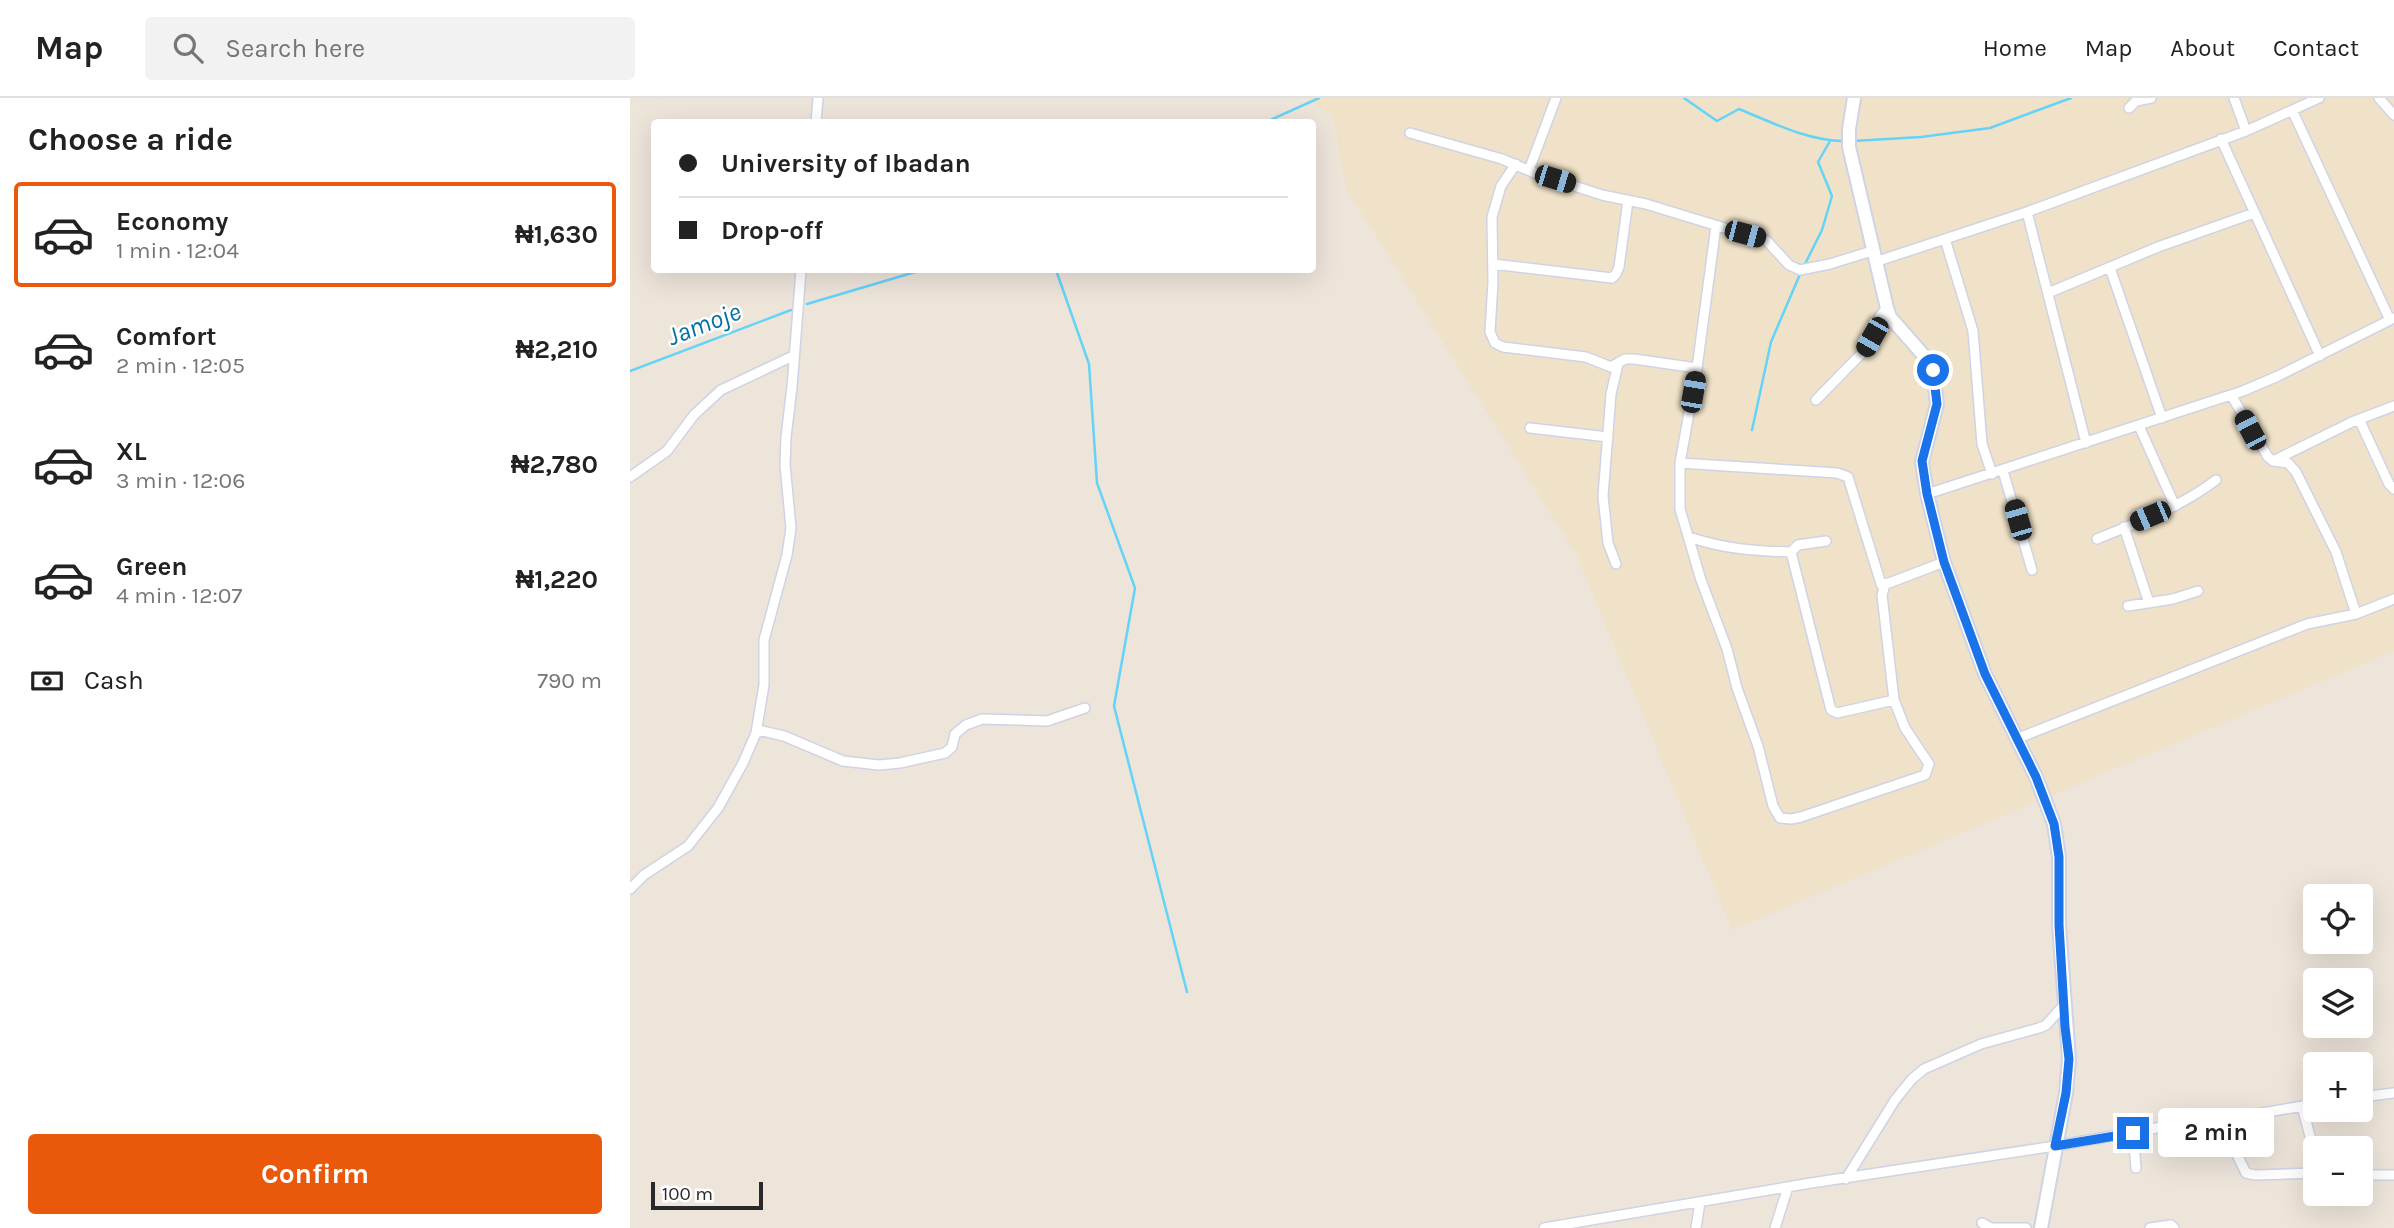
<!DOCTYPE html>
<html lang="en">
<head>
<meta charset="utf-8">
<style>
	body { margin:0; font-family:Karla,sans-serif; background:#f2f2f2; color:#222; height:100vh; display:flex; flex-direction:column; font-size:26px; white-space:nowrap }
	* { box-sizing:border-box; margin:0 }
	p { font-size:23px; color:#767676 }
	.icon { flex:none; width:38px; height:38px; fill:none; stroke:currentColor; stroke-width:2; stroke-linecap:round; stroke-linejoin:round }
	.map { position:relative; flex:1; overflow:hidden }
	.sheet { display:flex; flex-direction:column; background:#fff; width:630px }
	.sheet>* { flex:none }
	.banner { position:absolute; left:21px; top:21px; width:665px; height:154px; border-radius:7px; box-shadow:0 7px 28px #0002; display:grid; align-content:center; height:154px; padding:0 28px; background:#fff }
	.fabs { position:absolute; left:1673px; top:786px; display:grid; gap:14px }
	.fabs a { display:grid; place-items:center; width:70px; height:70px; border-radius:7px; background:#fff; box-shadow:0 7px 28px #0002; font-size:35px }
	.scale { position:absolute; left:21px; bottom:18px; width:112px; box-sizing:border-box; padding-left:7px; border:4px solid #292929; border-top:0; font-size:19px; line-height:24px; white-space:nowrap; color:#292929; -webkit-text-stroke:5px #fff; paint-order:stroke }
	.end { position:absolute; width:32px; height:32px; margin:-16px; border:9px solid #1a73e8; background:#fff; box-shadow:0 0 0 4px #fff }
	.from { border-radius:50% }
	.bubble { position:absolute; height:49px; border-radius:7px; background:#fff; box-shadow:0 7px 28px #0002; font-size:23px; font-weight:700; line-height:49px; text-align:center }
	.car { position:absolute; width:21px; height:42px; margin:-21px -10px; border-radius:9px; box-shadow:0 0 5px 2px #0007; background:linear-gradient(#222 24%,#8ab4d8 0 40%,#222 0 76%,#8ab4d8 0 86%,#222 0) }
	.banner b { display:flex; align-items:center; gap:24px; height:66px; font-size:26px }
	.banner b+b { border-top:2px solid #e0e0e0 }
	.banner i { width:18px; height:18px; background:#222 }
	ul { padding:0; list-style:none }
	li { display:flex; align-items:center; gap:21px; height:105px; margin:0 14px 10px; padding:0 14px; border:4px solid transparent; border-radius:7px }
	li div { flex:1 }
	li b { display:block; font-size:26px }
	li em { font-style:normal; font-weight:700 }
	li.current { border-color:#ea580c }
	li>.icon { width:63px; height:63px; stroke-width:1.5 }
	h2 { padding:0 28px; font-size:32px; line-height:84px }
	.pay { display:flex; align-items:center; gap:18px; height:77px; padding:0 28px; font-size:26px }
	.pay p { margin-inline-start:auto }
	.action { display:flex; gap:14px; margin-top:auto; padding:14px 28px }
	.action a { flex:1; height:80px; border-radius:7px; background:#ea580c; color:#fff; font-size:28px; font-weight:700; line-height:80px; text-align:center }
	header { display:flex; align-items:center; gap:42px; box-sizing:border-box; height:98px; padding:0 35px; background:#fff; border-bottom:2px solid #e0e0e0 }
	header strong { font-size:33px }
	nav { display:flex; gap:38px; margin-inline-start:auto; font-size:24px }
	.search { width:490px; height:63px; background:#f2f2f2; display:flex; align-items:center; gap:18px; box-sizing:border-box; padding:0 24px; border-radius:7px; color:#767676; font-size:26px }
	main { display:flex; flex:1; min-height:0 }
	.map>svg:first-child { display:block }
	.education { fill:#f0e2c8 }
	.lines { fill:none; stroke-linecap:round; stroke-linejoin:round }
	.stream { stroke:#64d3f8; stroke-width:2.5 }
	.street-casing { stroke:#cfd3e4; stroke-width:12 }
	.secondary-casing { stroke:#cfd3e4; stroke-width:16 }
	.street { stroke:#fff; stroke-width:9 }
	.secondary { stroke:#fff; stroke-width:12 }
	.route { stroke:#1a73e8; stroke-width:9 }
	.labels { text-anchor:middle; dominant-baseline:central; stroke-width:5; stroke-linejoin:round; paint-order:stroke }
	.water-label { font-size:26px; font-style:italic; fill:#0370a4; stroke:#fff }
</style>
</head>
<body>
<header>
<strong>Map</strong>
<div class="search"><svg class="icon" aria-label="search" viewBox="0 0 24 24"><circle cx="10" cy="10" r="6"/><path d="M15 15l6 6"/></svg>Search here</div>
<nav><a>Home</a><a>Map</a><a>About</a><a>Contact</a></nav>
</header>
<main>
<section class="sheet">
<h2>Choose a ride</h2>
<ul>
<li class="current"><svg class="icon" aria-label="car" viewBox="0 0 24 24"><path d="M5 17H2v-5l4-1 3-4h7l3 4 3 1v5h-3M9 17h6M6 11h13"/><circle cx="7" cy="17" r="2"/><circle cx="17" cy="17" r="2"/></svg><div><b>Economy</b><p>1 min · 12:04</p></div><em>₦1,630</em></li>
<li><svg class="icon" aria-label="car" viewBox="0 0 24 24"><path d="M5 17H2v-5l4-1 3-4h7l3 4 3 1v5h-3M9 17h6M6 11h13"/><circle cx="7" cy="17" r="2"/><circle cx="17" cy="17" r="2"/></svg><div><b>Comfort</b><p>2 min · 12:05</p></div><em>₦2,210</em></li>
<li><svg class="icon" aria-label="car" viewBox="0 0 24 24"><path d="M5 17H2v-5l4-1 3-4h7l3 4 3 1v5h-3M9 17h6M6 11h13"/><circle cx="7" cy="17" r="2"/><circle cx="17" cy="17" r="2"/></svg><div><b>XL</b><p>3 min · 12:06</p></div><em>₦2,780</em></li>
<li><svg class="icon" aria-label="car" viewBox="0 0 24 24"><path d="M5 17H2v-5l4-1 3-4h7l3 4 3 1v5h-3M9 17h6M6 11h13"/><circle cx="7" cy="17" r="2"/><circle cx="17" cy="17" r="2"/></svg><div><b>Green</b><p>4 min · 12:07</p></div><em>₦1,220</em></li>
</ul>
<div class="pay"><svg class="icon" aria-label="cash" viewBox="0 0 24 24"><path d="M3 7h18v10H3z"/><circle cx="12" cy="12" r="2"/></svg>Cash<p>790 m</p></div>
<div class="action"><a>Confirm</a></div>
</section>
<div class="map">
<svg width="1764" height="1130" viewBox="0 0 1764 1130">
	<rect width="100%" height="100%" fill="#ede4da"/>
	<path class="education" d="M679,0h1085v553l-662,279 -155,-374 -231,-368 -13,-73 -21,-12z"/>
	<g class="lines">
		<path class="stream" d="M1054,0l33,23 22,-12c32,13 69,32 104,32
			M636,24l53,-24
			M1223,43l68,-4 69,-9 81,-30
			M1174,168l18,-36 10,-34 -14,-34 12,-21
			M426,172l33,94 8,119 38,105 -21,118 73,286
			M177,206l115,-34
			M0,273l161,-61
			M1122,332l19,-88 30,-70"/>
		<defs>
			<path id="street" d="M1604,0l12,33
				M1749,0l15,17
				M1499,10l7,-7 15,-3
				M1662,12l98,210
				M186,24l2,-24
				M780,35l92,26 35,15 65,21 44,9 121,37 22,24 11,5 30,-6 42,-13
				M1591,41l99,217
				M886,66l-15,22 -9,31 1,65 -3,50 5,11 8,4 83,10 25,10 14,-8h9l63,9
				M899,72l27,-72
				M1086,128l-19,142 -17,95v46l21,71 26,69 10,39 21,58 15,60 7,12 11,1 10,-2 124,-42 4,-11 -24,-36 -11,-28 -12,-105 2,-7 -3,-4 8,-1 55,-21
				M1315,141l28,92 9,113 10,30
				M1245,164l152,-50
				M863,166l119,14 4,-4 3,-7 9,-66
				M1480,170l52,150
				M1418,195l110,-46 96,-34
				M1601,297l37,62 5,4 15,2 8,9 40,80 20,62
				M1186,302l47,-48 17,-36 7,-8
				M1729,321l30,65 5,5
				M1509,328l36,80
				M900,330l78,9
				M1456,345l-59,-231 219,-81 73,-33
				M1645,362l77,-38 42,-16
				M1050,365l157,10 11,4 33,107
				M1373,373l29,99
				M0,379l37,-26 27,-36 27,-25 72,-34
				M1297,396l316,-103 35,-15 116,-58
				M1494,429l25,76
				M1059,439c35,12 66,14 102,15
				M1467,441c41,-17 84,-32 119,-59
				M1196,443l-28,4 -7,7 40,158 6,3 57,-13
				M986,466l-8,-21 -5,-47 8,-102 7,-30
				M1498,508l45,-7 25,-8
				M126,635l8,-48v-45l23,-85 4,-27 -6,-63 1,-28 6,-50 9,-117
				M1386,641l291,-115 49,-10 38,-15
				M0,791l14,-14 44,-29 30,-38 25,-45 13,-30 6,-2 22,5 59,25 36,4 21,-2 45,-10 7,-6 3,-13 11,-9 16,-6 65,2 38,-13
				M1731,999l33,-4
				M1672,1008l13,49
				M1590,1022l26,53 9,2 60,-2
				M1503,1035l3,35
				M1731,1077h33
				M1216,1081l49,-79 17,-21 12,-10 57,-25 58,-16 7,-3 17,-19
				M1352,1125l9,5h35
				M914,1130l267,-45 244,-37 157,-28 8,2 95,-16
				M1066,1130l4,-26
				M1145,1130l13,-41
				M1520,1130l21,-3 3,3"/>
			<path id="secondary" d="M1224,0l-5,31v18l38,161 3,9 36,41 7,12 4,34 -15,58 5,32 17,68 41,112 51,103 18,47 5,33v68l10,134 -3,34 -25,135"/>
		</defs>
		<use href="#street" class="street-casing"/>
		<use href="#secondary" class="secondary-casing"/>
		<use href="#street" class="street"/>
		<use href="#secondary" class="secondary"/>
	</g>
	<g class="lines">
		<path class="route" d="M1303,272l4,34 -15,57 5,33 17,68 41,112 51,103 18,47 5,33v68l6,102 4,32 -3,34 -11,53 78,-13"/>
	</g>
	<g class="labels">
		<g class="water-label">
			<text transform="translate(74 226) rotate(-21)">Jamoje</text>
		</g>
	</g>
</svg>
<div class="fabs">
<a><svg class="icon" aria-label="locate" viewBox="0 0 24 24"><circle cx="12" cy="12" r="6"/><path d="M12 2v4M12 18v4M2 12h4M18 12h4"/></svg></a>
<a><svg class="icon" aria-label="layers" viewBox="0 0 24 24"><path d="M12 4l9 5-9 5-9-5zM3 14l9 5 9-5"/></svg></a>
<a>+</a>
<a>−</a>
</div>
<div class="scale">100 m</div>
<i class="end from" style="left:1303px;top:272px"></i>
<i class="end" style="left:1503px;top:1035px"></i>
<div class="bubble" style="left:1528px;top:1010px;width:116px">2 min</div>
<i class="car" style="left:925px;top:81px;rotate:107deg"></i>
<i class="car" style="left:1115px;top:136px;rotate:105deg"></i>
<i class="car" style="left:1242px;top:239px;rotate:210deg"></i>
<i class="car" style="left:1063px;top:294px;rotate:10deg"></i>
<i class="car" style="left:1620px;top:332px;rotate:332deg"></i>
<i class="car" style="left:1520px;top:418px;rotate:247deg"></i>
<i class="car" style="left:1388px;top:422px;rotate:344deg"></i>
<div class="banner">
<b><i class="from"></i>University of Ibadan</b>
<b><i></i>Drop-off</b>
</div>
</div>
</main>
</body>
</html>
